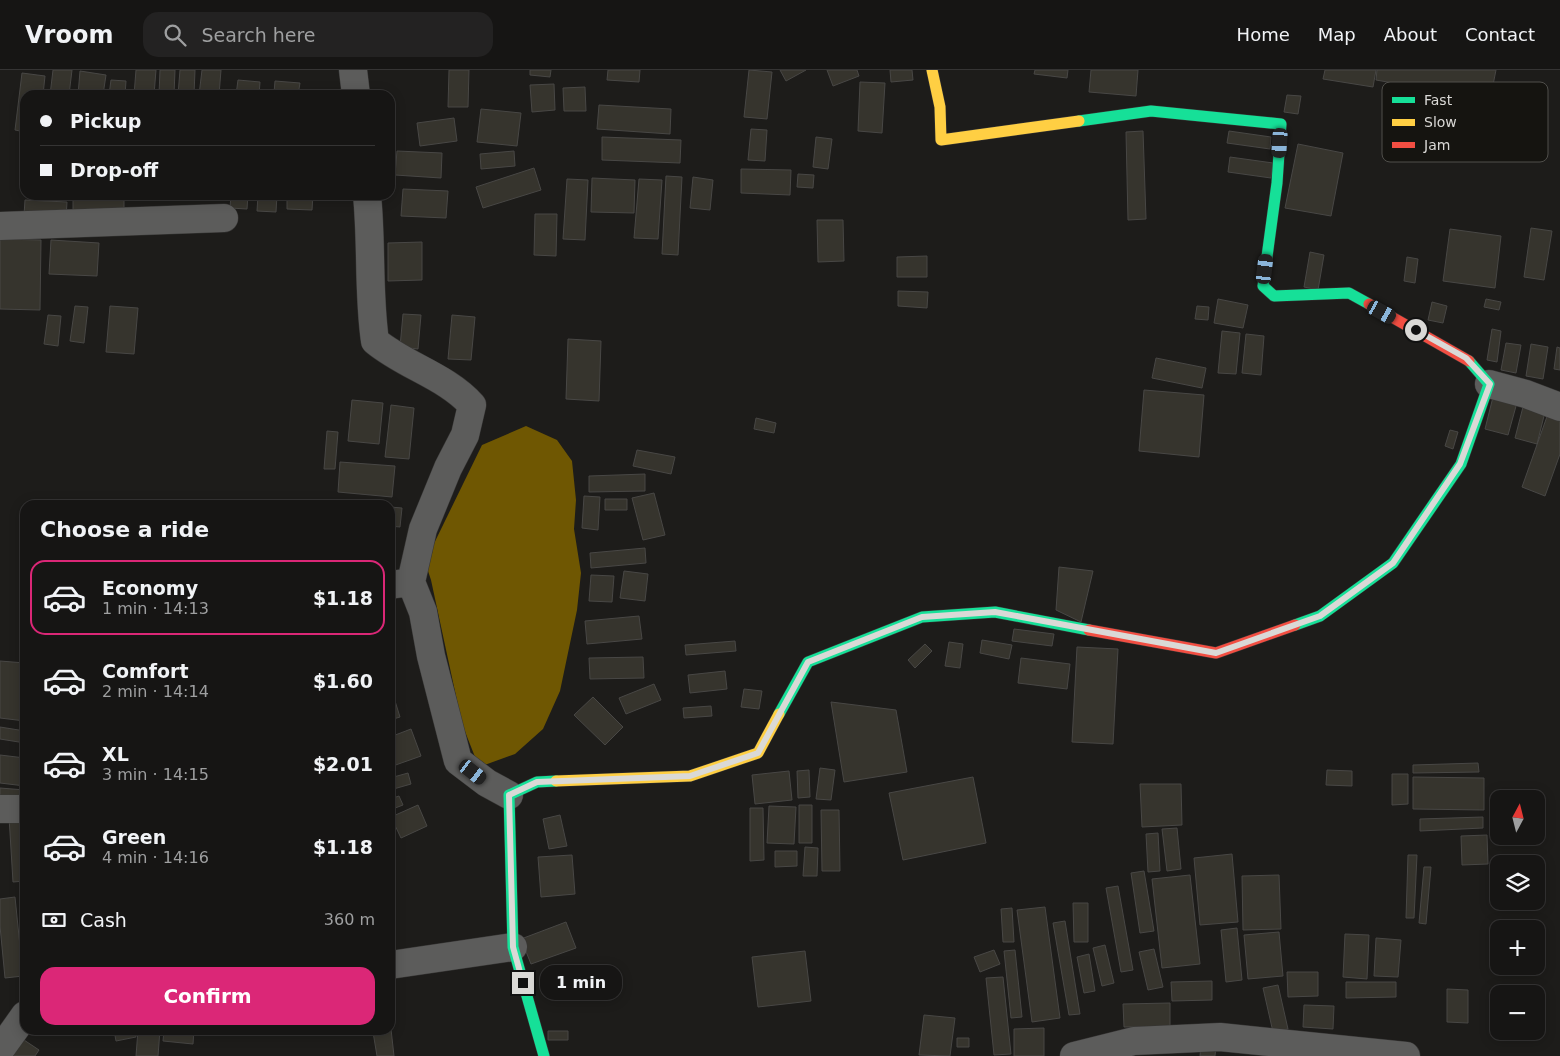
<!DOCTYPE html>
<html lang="en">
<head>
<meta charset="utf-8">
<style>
	body { margin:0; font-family:"DejaVu Sans",sans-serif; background:#232222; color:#f1f3f6; height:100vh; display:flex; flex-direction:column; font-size:19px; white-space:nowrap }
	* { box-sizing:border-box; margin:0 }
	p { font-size:16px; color:#9e9fa0 }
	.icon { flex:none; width:28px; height:28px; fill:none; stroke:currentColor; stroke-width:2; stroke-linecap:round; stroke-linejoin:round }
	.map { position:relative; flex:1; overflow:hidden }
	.side { position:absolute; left:20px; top:430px; width:375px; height:535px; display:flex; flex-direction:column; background:#161514; border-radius:15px; box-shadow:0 2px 12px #0003,0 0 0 1px #353434 }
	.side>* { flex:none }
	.banner { position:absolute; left:20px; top:20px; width:375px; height:110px; border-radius:15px; box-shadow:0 2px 12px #0003,0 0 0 1px #353434; display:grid; align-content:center; height:110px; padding:0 20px; background:#161514 }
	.needle { width:32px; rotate:7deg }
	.tools { position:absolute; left:1490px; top:720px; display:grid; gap:10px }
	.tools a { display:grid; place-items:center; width:55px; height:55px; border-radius:10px; background:#161514; box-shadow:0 2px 12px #0003,0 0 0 1px #353434; font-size:25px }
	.end { position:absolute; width:22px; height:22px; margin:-11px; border:6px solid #dad9d6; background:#111; box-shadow:0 0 0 2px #111 }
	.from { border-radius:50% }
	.bubble { position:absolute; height:35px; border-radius:15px; background:#161514; box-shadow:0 2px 12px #0003,0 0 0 1px #353434; font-size:16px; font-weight:700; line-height:35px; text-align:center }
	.car { position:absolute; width:15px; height:30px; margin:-15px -8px; border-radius:6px; box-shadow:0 0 4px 1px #0007; background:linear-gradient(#222 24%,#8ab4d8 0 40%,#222 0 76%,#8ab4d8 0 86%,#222 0) }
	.banner b { display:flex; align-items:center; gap:18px; height:48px; font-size:19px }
	.banner b+b { border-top:1px solid #353434 }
	.banner i { width:12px; height:12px; background:#f1f3f6 }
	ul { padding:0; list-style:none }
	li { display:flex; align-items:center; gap:15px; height:75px; margin:0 10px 8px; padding:0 10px; border:2px solid transparent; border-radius:15px }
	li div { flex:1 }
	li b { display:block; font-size:19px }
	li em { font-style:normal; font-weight:700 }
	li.current { border-color:#db2777 }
	li>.icon { width:45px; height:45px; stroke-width:1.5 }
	h2 { padding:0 20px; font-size:22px; line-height:60px }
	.pay { display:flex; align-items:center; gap:12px; height:55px; padding:0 20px; font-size:19px }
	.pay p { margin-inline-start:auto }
	.action { display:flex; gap:10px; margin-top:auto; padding:10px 20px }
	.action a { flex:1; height:58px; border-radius:15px; background:#db2777; color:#fff; font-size:20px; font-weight:700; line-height:58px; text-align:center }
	header { display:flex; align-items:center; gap:30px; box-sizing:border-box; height:70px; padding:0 25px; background:#161514; border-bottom:1px solid #353434 }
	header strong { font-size:24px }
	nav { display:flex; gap:28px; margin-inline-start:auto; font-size:18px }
	.search { width:350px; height:45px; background:#232222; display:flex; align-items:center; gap:12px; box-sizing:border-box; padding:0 18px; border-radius:15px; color:#9e9fa0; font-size:19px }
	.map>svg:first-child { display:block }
	.water { fill:#6f5702 }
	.building { fill:#36342d; stroke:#484745 }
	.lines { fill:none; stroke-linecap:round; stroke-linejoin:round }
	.street-casing { stroke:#373635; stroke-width:29 }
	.fast-casing { stroke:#373635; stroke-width:12 }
	.slow-casing { stroke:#373635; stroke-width:12 }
	.jam-casing { stroke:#373635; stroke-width:12 }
	.street { stroke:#5c5c5b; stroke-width:28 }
	.fast { stroke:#16e098; stroke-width:11 }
	.slow { stroke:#ffcf43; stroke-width:11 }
	.jam { stroke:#f24e42; stroke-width:11 }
	.route { stroke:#dad9d6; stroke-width:6 }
	.key { fill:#151410; stroke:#504f4b; stroke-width:1 }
	.key-label { font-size:14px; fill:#dad9d6 }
</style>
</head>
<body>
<header>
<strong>Vroom</strong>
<div class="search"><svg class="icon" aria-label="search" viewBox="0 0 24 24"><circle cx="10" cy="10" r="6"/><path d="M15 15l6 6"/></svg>Search here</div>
<nav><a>Home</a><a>Map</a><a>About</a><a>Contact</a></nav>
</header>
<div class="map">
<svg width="1560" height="986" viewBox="0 0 1560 986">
	<rect width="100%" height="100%" fill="#1d1c1a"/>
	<path class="water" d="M526,356l31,14 15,21 4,39 -2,29 7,44 -4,37 -17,81 -17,38 -28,25 -36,13 -17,-43 -31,-144 -6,-18 57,-117z"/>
	<path class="building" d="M53,0h19l-3,25h-19z
		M136,0h20l-2,25h-20z
		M160,0h15l-1,25h-15z
		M180,0h15l-1,25h-16z
		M202,0h19l-2,25h-20z
		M449,0h20l-1,37h-20z
		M530,0h21l-1,7 -20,-2z
		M608,0h32l-1,12 -32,-2z
		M749,0l23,2 -5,47 -23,-2z
		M780,0h26l-20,11z
		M827,0h30l2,6 -26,10z
		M890,0h22l1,10 -22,2z
		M1035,0h33l-1,8 -33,-4z
		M1091,0h47l-2,26 -47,-4z
		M1325,0h51l-3,17 -50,-8z
		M1377,0h119l-6,30 -114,-20z
		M80,1l26,4 -3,20h-25z
		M22,3l23,3 -2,19h-18v37l-10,-2z
		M111,10l15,1 -1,14h-16z
		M238,10l22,2 -1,13h-23z
		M275,11l25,2 -2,12 -24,-2z
		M860,12l25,1 -3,50 -24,-2z
		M554,14l1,26 -23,2 -2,-27z
		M585,17l1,24h-22l-1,-23z
		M1287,25l14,1 -3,18 -14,-2z
		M599,35l72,4 -1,25 -73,-5z
		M481,39l40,4 -4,33 -40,-4z
		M454,48l3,23 -37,5 -3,-23z
		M751,59l16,1 -2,31 -17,-1z
		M1143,61l3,88 -18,1 -2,-88z
		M1229,61l42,6 -1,12 -43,-6z
		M602,67l79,3 -1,23 -78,-3z
		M816,67l16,2 -4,30 -15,-2z
		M1298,74l45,9 -12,63 -46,-8z
		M397,81l45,2 -1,25 -46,-3z
		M514,81l1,15 -34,3 -1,-15z
		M1230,87l43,6 -2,15 -43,-6z
		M534,98l7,22 -58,18 -7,-21z
		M741,99l50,1 -1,25 -49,-2z
		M798,104l16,1 -1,13 -16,-1z
		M666,106l16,1 -4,78 -16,-1z
		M693,107l20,3 -3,30 -20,-2z
		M592,108l43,2 -1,33 -43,-1z
		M567,109l21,1 -3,60 -22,-1z
		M639,109l23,1 -4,59 -24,-1z
		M403,119l45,2 -2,27 -45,-2z
		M231,125h17l-1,14 -17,-1z
		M258,125h19l-1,17 -19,-1z
		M287,125h26l-1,15 -25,-1z
		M73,127l51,1v14l-51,-1z
		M25,130l42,2 -1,16 -42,-3z
		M535,144h22l-1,42 -22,-1z
		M817,150h26l1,41 -26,1z
		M1531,158l21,3 -8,49 -20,-3z
		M1450,159l51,7 -6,52 -52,-7z
		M0,169l41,1 -1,70 -40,-1z
		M51,170l48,3 -2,33 -48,-2z
		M422,172v38l-34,1v-38z
		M1310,182l14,3 -6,35 -14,-3z
		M927,186v21h-30v-20z
		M1407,187l11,2 -3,24 -11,-2z
		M898,221l30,1 -1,16 -29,-2z
		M1218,229l30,6 -5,23 -29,-5z
		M1486,229l15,3 -2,8 -15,-3z
		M1432,232l15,4 -4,17 -15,-3z
		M75,236l13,1 -4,36 -14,-2z
		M110,236l28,2 -4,46 -28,-2z
		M1197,236l12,1 -1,13 -13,-1z
		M403,244l18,1 -3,34 -18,-2z
		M48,245l13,1 -3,30 -14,-2z
		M452,245l23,2 -4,43 -23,-1z
		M1492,259l9,2 -4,31 -10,-2z
		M1222,261l18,2 -4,41 -18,-1z
		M1246,264l18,2 -3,39 -19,-2z
		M568,269l33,2 -2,60 -33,-2z
		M1506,273l15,2 -5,28 -15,-3z
		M1531,274l17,3 -5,32 -17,-3z
		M1557,277l3,1v22l-6,-1z
		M1156,288l50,10 -4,20 -50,-10z
		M1144,320l60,5 -5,62 -60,-6z
		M1494,323l24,6 -10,36 -23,-6z
		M352,330l31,3 -4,41 -31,-3z
		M1524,333l22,5 -9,36 -22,-6z
		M391,335l23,3 -5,51 -24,-2z
		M1550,338l10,4v42l-15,42 -23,-9z
		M756,348l20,5 -2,10 -20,-4z
		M1450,360l8,2 -5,17 -8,-3z
		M327,361l11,1 -3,37h-11z
		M637,380l38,7 -4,17 -38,-8z
		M340,392l55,4 -3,31 -54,-5z
		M645,404v17l-56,1v-16z
		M654,423l11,42 -22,5 -11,-42z
		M584,426l16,1 -2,33 -16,-2z
		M605,429h22v11h-22z
		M390,437l12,1 -2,19 -10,-1z
		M645,478l1,15 -55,5 -1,-15z
		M1059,497l34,4 -12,51 -25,-12z
		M624,501l24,3 -3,27 -25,-3z
		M591,505l23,1 -2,26 -23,-1z
		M639,546l3,23 -55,5 -2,-23z
		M1014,559l40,5 -2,12 -40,-5z
		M982,570l30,5 -3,14 -29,-6z
		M735,571l1,10 -50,4 -1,-10z
		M949,572l14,2 -3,24 -15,-2z
		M925,574l7,7 -17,17 -7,-8z
		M1077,577l41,2 -5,95 -41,-2z
		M643,587l1,21 -54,1 -1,-21z
		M1021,588l49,6 -3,25 -49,-6z
		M0,591l25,2v58l-25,-3z
		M725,601l2,18 -37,4 -2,-18z
		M654,614l7,16 -35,14 -7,-16z
		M390,615l10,32 -10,3z
		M744,619l18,2 -3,18 -18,-2z
		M593,627l30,30 -18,18 -31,-30z
		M831,632l65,8 11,62 -63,10z
		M711,636l1,10 -28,2 -1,-10z
		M0,657l25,4v12l-25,-4z
		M411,659l10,27 -31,11v-30z
		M0,685l25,3v28l-25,-3z
		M1478,693l1,9 -66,1v-8z
		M820,698l15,2 -4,30 -15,-1z
		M809,700l1,27 -12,1 -1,-27z
		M1327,700l25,1v15l-26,-1z
		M789,701l3,29 -37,4 -3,-29z
		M408,703l3,11 -21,6v-12z
		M1392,704h16v30l-16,1z
		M973,707l13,66 -83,17 -14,-67z
		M1413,707l71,1v32l-71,-1z
		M1140,714h41l1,41 -40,2z
		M0,718l25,2v16l-25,-2z
		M399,726l4,9 -13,5v-11z
		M418,735l9,21 -26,12 -10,-21z
		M799,735h13v38h-13z
		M769,736l27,1 -2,37 -27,-1z
		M750,738h13l1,52 -14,1z
		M821,740h18l1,61h-18z
		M560,745l7,31 -18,3 -6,-30z
		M25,746v65l-12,1 -4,-65z
		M1483,747v11l-63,3v-12z
		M1177,758l4,41 -14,2 -5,-42z
		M1158,763l2,38 -12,1 -2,-38z
		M1487,765l1,29 -26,1 -1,-29z
		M805,777l13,1 -1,28h-14z
		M775,781h22v15l-22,1z
		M1232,784l6,68 -38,3 -6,-67z
		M572,785l3,39 -34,3 -3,-40z
		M1408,785h9l-3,63h-8z
		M1424,797h7l-5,57 -7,-1z
		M1144,801l10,60 -14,2 -9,-60z
		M1190,805l10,89 -38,4 -10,-89z
		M1279,805l2,54 -38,1 -1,-54z
		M1118,816l15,84 -12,2 -15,-84z
		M15,827l8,79 -18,2 -5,-52v-27z
		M1073,833h15v39h-14z
		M1045,837l15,111 -28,4 -15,-112z
		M1012,838l2,34h-11l-2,-33z
		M1065,851l15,93 -11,1 -16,-92z
		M566,852l10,26 -45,16 -10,-25z
		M1237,858l5,52 -16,2 -5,-52z
		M1279,862l4,44 -35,3 -4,-44z
		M1345,864l24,1 -2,44 -24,-2z
		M1376,868l25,2 -3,37 -24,-1z
		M1105,875l9,38 -12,3 -9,-38z
		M1154,879l9,38 -15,3 -9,-38z
		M994,880l6,14 -20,8 -6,-15z
		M1015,880l7,67 -11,1 -7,-67z
		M805,881l6,50 -53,6 -6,-50z
		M1089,884l6,37 -11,2 -7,-36z
		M1287,902h31v24l-30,1z
		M1003,907l8,77 -17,1 -8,-77z
		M1212,911v19l-40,1 -1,-19z
		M1346,912h50v15l-50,1z
		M1278,915l10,44 -15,3 -10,-44z
		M1447,919l21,1v33l-21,-1z
		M1170,933v24h-46l-1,-23z
		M1304,935l30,1 -1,23 -30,-2z
		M924,945l31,3 -5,38 -31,-1z
		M1044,958v28h-30v-27z
		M391,959l3,27h-17l-4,-24z
		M114,960h21l1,7 -20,4z
		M138,960h22l-2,26h-22z
		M164,960h30l-1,14 -30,-3z
		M548,961h20v9h-20z
		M21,968l18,12 -4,6h-25z
		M957,968h12v9h-12z
		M1201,975h15l-1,11h-15z"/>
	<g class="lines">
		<defs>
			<path id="street" d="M353,0l3,25
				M367,125c5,49 1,98 8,146 30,25 71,35 97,64l-7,30 -17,33 -25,61 -12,53
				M0,156l224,-8
				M1489,314l37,10 34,13
				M390,515l21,-3 12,30 8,44 27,105 29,22 22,12
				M0,739h25
				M390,895l123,-18
				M0,980l25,-35
				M1074,986l60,-15 86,-4 186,19"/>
			<path id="fast" d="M1079,51l72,-10 130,13 -4,59 -14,103 11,10 75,-3 20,11
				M1295,555l25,-9 73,-53 68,-99 28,-80 -20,-23
				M779,644l29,-52 114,-45 73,-5 94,18
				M544,986l-31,-109 -4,-152 28,-13 19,-1"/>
			<path id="slow" d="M932,0l8,37 1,33 138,-19
				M556,711l134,-5 68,-23 21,-39"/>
			<path id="jam" d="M1369,234l100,57
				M1089,560l127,23 79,-28"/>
		</defs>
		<use href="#street" class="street-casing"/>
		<use href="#fast" class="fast-casing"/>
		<use href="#slow" class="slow-casing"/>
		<use href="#jam" class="jam-casing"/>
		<use href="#street" class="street"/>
		<use href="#fast" class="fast"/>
		<use href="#slow" class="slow"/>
		<use href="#jam" class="jam"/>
	</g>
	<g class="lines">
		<path class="route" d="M523,913l-10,-36 -4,-152 28,-13 153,-6 68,-23 50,-91 114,-45 73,-5 221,41 104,-37 73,-53 67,-99 30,-80 -24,-26 -50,-28"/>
	</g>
	<rect x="1382" y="12" width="166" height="80" rx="8" class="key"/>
	<rect x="1392" y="27" width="23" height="6" fill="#16e098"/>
	<rect x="1392" y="49" width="23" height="7" fill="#ffcf43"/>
	<rect x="1392" y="72" width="23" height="6" fill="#f24e42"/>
	<g class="key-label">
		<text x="1424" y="35">Fast</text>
		<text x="1424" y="57">Slow</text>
		<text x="1424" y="80">Jam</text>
	</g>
</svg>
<div class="tools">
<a><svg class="needle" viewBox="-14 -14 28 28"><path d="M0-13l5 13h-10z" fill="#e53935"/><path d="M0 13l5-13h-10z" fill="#9e9fa0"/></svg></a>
<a><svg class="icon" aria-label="layers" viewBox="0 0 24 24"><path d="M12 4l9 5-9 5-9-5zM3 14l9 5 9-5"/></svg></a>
<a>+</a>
<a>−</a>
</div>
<i class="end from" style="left:1416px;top:260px"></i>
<i class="end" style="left:523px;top:913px"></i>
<div class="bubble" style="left:540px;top:895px;width:82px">1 min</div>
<i class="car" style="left:1280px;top:73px;rotate:184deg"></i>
<i class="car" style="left:1265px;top:199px;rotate:7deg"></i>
<i class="car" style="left:1382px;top:242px;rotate:119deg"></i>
<i class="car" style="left:473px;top:702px;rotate:128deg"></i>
<div class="banner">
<b><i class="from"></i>Pickup</b>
<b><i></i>Drop-off</b>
</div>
<section class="side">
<h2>Choose a ride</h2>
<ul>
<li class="current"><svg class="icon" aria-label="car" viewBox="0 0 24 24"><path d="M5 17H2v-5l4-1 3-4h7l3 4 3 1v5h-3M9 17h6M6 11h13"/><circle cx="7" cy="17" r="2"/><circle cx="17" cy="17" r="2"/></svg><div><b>Economy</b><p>1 min · 14:13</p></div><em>$1.18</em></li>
<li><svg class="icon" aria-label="car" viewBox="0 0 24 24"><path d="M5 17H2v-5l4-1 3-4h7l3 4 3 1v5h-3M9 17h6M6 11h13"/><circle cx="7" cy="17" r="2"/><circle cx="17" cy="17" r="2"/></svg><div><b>Comfort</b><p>2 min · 14:14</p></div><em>$1.60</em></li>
<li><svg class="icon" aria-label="car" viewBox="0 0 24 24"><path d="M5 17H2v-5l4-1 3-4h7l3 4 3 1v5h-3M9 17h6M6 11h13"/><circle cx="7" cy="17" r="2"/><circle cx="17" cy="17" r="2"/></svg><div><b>XL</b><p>3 min · 14:15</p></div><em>$2.01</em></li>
<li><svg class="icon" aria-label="car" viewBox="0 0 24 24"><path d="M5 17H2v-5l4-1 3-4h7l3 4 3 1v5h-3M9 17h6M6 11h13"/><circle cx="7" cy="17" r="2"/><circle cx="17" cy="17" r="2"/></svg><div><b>Green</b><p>4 min · 14:16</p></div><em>$1.18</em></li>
</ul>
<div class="pay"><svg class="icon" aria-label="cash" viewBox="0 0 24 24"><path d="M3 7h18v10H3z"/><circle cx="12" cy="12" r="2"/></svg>Cash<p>360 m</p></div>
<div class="action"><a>Confirm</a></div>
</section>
</div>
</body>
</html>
